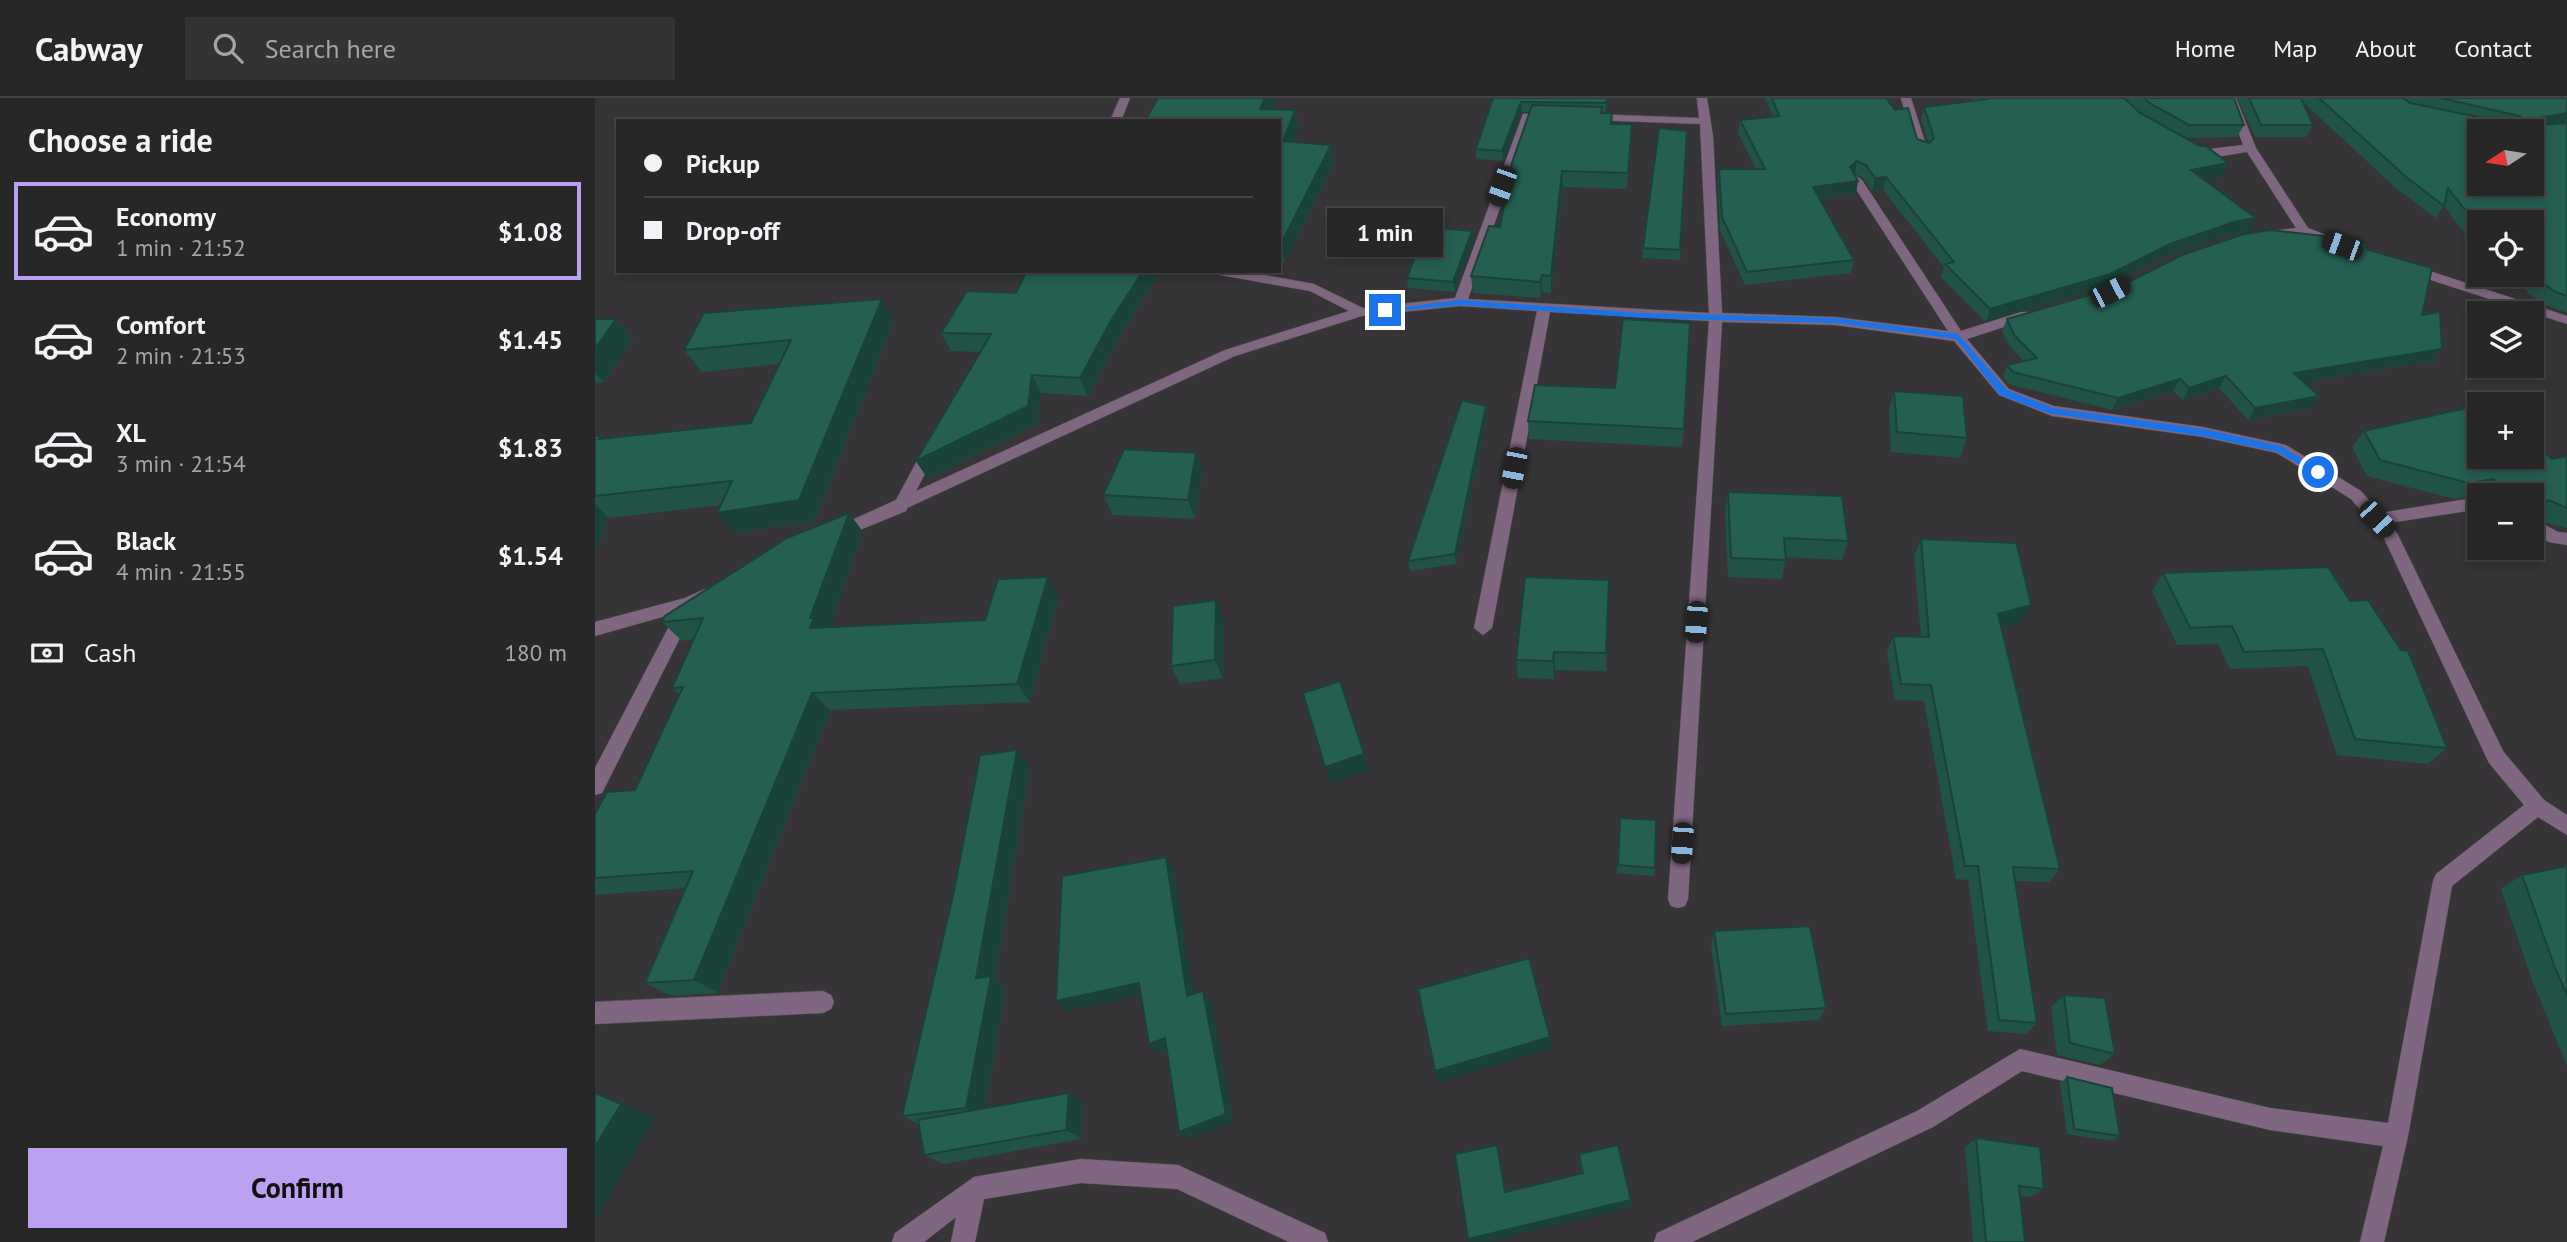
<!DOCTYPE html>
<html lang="en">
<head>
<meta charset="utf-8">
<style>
	body { margin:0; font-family:"PT Sans",sans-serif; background:#343334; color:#f1f3f6; height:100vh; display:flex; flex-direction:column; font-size:26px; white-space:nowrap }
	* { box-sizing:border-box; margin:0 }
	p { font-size:23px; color:#a5a5a8 }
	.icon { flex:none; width:38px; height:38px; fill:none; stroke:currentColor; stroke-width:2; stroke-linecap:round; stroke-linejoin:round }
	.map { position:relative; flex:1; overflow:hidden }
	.drawer { display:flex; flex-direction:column; background:#282728; width:595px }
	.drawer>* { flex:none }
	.hud { position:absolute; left:21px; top:21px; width:665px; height:154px; border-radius:0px; box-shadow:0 4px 10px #0003,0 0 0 2px #444445; display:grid; align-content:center; height:154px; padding:0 28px; background:#282728 }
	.needle { width:46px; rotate:258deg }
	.controls { position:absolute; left:1872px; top:21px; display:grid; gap:14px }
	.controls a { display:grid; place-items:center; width:77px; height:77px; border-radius:0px; background:#282728; box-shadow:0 4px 10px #0003,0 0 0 2px #444445; font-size:35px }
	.end { position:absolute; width:32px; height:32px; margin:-16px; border:9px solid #1a73e8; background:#fff; box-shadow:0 0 0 4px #fff }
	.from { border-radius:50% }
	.bubble { position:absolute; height:49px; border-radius:0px; background:#282728; box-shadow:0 4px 10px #0003,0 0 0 2px #444445; font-size:23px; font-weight:700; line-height:49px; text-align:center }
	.car { position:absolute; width:21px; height:42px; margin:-21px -10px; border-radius:9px; box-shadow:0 0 5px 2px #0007; background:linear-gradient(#222 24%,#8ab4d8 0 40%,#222 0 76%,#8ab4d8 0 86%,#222 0) }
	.hud b { display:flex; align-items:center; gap:24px; height:66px; font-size:26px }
	.hud b+b { border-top:2px solid #444445 }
	.hud i { width:18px; height:18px; background:#f1f3f6 }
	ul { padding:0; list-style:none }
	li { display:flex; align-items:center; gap:21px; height:98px; margin:0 14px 10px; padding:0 14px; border:4px solid transparent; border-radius:0px }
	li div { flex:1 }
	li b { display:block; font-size:26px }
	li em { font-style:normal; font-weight:700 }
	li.selected { border-color:#bca0f2 }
	li>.icon { width:63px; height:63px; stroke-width:1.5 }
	h2 { padding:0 28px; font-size:32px; line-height:84px }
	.pay { display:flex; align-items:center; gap:18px; height:77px; padding:0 28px; font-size:26px }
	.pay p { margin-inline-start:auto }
	.primary-button { display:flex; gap:14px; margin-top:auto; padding:14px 28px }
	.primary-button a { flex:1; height:80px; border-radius:0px; background:#bca0f2; color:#111; font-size:28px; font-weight:700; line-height:80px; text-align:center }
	header { display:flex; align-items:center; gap:42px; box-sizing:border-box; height:98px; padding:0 35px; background:#282728; border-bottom:2px solid #444445 }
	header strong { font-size:33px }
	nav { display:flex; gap:38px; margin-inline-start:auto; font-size:24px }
	.search { width:490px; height:63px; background:#343334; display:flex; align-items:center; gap:18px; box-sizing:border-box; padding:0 24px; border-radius:0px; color:#a5a5a8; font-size:26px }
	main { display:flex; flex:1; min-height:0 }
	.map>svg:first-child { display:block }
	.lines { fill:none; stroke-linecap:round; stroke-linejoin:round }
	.minor-casing { stroke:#525052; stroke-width:1 }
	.minor { fill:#806781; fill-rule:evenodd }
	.wall { fill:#205246 }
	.shaded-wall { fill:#1a4239 }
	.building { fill:#255f51; stroke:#1a4239; stroke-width:2; fill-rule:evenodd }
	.route { fill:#1a73e8 }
</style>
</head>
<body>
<header>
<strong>Cabway</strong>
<div class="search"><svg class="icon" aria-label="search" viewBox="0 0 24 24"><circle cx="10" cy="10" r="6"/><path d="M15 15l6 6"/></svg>Search here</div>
<nav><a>Home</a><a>Map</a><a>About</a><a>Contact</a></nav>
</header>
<main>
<section class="drawer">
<h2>Choose a ride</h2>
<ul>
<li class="selected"><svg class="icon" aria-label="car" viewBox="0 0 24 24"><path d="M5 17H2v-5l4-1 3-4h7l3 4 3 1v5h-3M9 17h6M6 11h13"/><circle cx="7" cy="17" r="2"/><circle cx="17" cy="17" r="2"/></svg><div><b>Economy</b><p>1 min · 21:52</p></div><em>$1.08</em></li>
<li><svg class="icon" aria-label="car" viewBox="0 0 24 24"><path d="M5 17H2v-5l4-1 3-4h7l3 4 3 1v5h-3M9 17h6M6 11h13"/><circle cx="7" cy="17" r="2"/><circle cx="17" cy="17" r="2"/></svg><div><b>Comfort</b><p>2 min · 21:53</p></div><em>$1.45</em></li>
<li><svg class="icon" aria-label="car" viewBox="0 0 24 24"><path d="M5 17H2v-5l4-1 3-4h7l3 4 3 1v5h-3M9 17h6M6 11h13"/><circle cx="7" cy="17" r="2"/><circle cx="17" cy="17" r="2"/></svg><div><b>XL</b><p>3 min · 21:54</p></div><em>$1.83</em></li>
<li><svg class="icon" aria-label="car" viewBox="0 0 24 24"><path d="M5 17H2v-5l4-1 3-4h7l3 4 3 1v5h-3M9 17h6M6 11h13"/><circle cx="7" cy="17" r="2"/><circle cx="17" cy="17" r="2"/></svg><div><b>Black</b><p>4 min · 21:55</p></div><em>$1.54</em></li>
</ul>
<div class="pay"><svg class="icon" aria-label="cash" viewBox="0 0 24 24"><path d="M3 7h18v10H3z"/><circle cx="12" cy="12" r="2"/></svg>Cash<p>180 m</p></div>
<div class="primary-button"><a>Confirm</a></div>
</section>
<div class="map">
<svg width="1972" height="1144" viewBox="0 0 1972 1144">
	<rect width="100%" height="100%" fill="#363436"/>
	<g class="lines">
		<defs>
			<path id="minor" d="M525,0h10l-9,23h-11z
				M1102,0h10l6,38 9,177 113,4 113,14 -98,-151 6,-4 6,4 99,151 60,-19h10v6l-64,21 42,50 45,17 149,21 83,18 75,46 19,22 100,-16v12l-91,14 8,10 106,218 41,49 23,15v20l-29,-18 -86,69 -44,250 -24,106h-24l23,-96 -113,-16 -248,-59 -89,56 -241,115h-38l3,-9 260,-122 103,-62 250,59 118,15 45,-242 3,-7 88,-69 -35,-42 -106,-227 -32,-37 -74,-46 -74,-16 -151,-21 -53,-21 -45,-54 -119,-16 -113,-3 -34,577 -3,7 -7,2 -7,-2 -3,-7 41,-578 -159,-9 -58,316 -9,7 -9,-7 63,-317 -77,-5 -98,10 -127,40 -328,152 -1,3 -68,28 -8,-6 2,-4 64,-29 30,-56h10l2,4 -22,43 309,-141 124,-39 -39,-20 -90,-16 -6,-4h29l71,13 49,24 92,-10 68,-184 29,-1 6,3 -6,3h-21l-63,180 241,14 -9,-189 -109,-4 -6,-3 6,-3 108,4z
				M1306,0h10l17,53 -2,2 -10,-2z
				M1631,0h10l20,50 52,80 34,13v6h-8l-31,-12 -40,3v-6l33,-4 -49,-76c-18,2 -46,11 -60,-1l6,-3 8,2 42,-5z
				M1813,166l159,52v8l-164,-53v-6z
				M1937,420l26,14 9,1v12l-18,-3 -17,-10z
				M110,491l8,6 -2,5 -19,9 1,3 -91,181 -7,2v-27l81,-155 -81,23v-14l90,-24z
				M228,893l8,4 3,7 -3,7 -8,4 -228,11v-22z
				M486,1061l97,6 147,68 3,9h-39l-112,-53 -96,-6 -97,16 -9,43h-24l5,-25 -32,25h-32l3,-9 79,-56z"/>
		</defs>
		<use href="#minor" class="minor-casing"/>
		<use href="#minor" class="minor"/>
	</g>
	<path class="wall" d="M563,0h118l-5,11 24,1 4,17 -6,15 38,3 4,17 -50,100 -6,-1v-140z
		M898,0h116l-4,15h7v11l19,17 -4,48 -64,-2 -12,106 -9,-1 -1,6 -68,-5 -2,-17 29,-49 30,-115h-8l-19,49 -27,-2v-10z
		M1170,0h121l31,41 11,4 -7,-24 3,-12 50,-6 -2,-3h152l19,17 -18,-17h109l10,27 -7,12 -52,1 37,38 -19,3 46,52 -19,3 -66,23 -60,30 -118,35 -45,-45 3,-10 -61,-77 -11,1 -9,-13 -8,-4 1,20 -36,5 34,61 -3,13 -106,12 -25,-55 -2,-49 1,-12h37l-18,-36 2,-13 33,-3z
		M1642,0h330v215l-24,-9 -37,-29h26l-52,-53v32l-36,-48 -8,12 -39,-29 -94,-87 10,23 -7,12h-51z
		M1092,33l-7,129 -38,-2 1,-10z
		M877,133l1,10 -18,51 -47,-4 -1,-10z
		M1773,152l54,65 20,34 -9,12 -129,21 7,26 -63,12 -29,-32 -36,12 -10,-9 -61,19 -104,-26 -5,-7 4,-12 17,-4 -14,-14 -8,-16 5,-12z
		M432,173h134l-41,66 -32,59 -47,-3 -3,31 -110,55 -12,-18 65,-109 -30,-1 -10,-18 75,-40z
		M0,221h21l17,20 -29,43 -9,1z
		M299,223l-79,200 -79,12 -15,-28 -112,13 -14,34v-116h6l3,3 147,-16 28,-59 -77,8 -18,-22z
		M1020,290l69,41 -2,18 -153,-8 -1,-18z
		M1299,293l73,47 -7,20 -69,-6 -2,-42z
		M892,318l-31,148 -46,7 -2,-10z
		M1769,333l188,28 15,-3v72l-21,-5 -13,-7h-1v-21l-52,-1 -26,5 -87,-23 -15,-29z
		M608,374l-8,47 -82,-4 -10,-20z
		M1133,394l120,49 -6,19 -56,-3 -4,22 -54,-2 -3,-65z
		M254,415l14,19 -33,95 155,-7 74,-24 -29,106 -200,8 -112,283 -47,3 -26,-13 40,-95 -90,7v-81l40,-24 45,-95 -8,-7 21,-49 -11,2 -20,-19z
		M1326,441l101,83 -20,5 58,242 -11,13 -34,-1 22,142 -11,11 -38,-3 -20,-151 -12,-1 -32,-178 -29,-1 -8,-48 6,-16 28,1 -7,-81z
		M1733,469l119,181 -19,16 -91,-9 -29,-89 -78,3 -12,-25 -41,1 -25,-54 11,-18z
		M1014,482l-3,91 -51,-1 -1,9 -36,-1 -2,-18z
		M629,521l-1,59 -43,6 -9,-18z
		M435,669l-35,212 11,10 -21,119 98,-5 -2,36 -137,25 -20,-9 -5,-30 -17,-9z
		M1025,720l35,50 -1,8 -37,-3z
		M1972,768v200l-35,-86 -31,-91 21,-14z
		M1119,833l112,77 -7,12 -97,6 -11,-81z
		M1469,897l51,59 -15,11 -43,-10 -6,-48z
		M1472,979l53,59 -8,5 -45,-7 -7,-51z
		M1381,1040l68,51 -14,8 -10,-1 5,46h-52l-8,-94z
		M902,1047l9,47 76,-18 -3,-11v-9l51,54 -162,31z"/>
	<path class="shaded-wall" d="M670,0h11l-10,23 -6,-12z
		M1012,0h2v2l-4,13 1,-10z
		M926,4l1,10 -19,49 -1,-10z
		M700,12l4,17 -12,32 -4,-18z
		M1972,15v11l-43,7 9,-12z
		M736,47l4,17 -50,100 -4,-18z
		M1262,63l-2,13 -5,-7z
		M1633,65l-6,13 -37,7 6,-13z
		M967,73l1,16 -12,106v-17z
		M1291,79l-3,13 -11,1 3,-13z
		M1263,83l-2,13 -45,6 2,-13z
		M1661,120l-7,13 -19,3 -66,23 -60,30 -118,35 4,-13 247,-88z
		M877,133l1,10 -18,51 -2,-10z
		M548,173h18l-41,66 -32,59 -8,-18 32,-59z
		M947,177v17l-1,6 -1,-16z
		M287,201l12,22 -79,200 -79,12 -19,-20z
		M21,221l17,20 -29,43 -9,-9v-24z
		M1847,251l-9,12 -147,24 8,-12z
		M437,277l9,18 -3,31 -110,55 -12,-18z
		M1631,278l-7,12 -36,12 6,-12z
		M1585,281l-7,12 -61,19 6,-12z
		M1724,298l-8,12 -63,12 7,-12z
		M891,308l1,10 -31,148 -1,-10z
		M601,355l7,19 -8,47 -7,-19z
		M1954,402l-17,16 13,-14z
		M0,406l14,14 -14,34z
		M254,415l14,19 -35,101 -18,-5v-10z
		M453,479l11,19 -29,106 -13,-18z
		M621,502l8,19 -1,59 -8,-18z
		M1436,507l-9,17 -32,9 8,-17z
		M959,554l1,18 -1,9 -1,-18z
		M217,595l18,17 -112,283 -24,-13z
		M422,652l13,17 -35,212 11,10 -23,129 -17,-10 10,-130z
		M769,656l5,17 -38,12 -6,-16z
		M571,759l8,12 22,137 -9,-10z
		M544,885l9,10 -81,18 -11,-10z
		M608,893l8,10 23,121 -46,17 -9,-7z
		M955,939l1,12 -112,33 -4,-11z
		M570,940l9,9 -16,6 -9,-9z
		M0,994l60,25 -60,105z
		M474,995l14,10 -2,36 -15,-9z
		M902,1047l3,9 7,46 -2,-8z
		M1036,1102l-1,8 -143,34h-17l-2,-3z"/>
	<path class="building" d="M563,0h107l-5,11 35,1 -12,31 48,4 -50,99h-2v-123h-134z
		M898,0h114l-1,5 -85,-1 -19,49 -26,-2z
		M1177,0h114l9,12 13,-2 9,31 12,4 5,-5 -10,-31 63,-8 -1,-1h138l16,15 60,33h6l22,17 -37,7 65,48 -19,3 -67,23 -60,30 -120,35 -45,-45 9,-2 -68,-85 -11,1 -9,-13 -9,-4 -7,6 8,14 -45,6 41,73 -107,12 -25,-55 -3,-48h46l-25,-49 39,-4z
		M1549,0h90l10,27h-55l-38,-21z
		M1654,0h52l12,27h-52z
		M1724,0h84l7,5 88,18h22v-5l-79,-18h126v15l-34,6 8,6 26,-2v173l-13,-5 -22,-16v-53h-52v7l-32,-41 -4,18 -39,-30zM1885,33h52v53h-52z
		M937,7l70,2 -1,6h11l-1,11h21l-4,49 -66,-2 -11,105 -9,-1 -2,7 -69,-6 18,-50 11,1 12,-64z
		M1064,30l28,3 -7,119 -37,-2z
		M831,129l46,4 -19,51 -46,-4z
		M1675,132l81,9 15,5 2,6 64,18 -10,47 18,-3 2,37 -148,24 25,23 -64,12 -29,-32 -37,12 -9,-9 -62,19 -105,-26 -6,-7 30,-7 -23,-23 -7,-16 114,-33 61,-31 62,-21z
		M432,173h116l-31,48 -32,59 -48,-3 -4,31 -112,55 75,-127 -50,-1 26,-42 49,2z
		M287,201l-83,201 -82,13 15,-32 -137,15v-60h6l-2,3 152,-16 40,-83 -107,10 20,-37z
		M0,221h21l-21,30z
		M1028,221l67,4 -6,106 -156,-8 7,-36 80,3z
		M1299,293l69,5 4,42 -70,-6z
		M867,302l24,6 -31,148 -47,7z
		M1885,307v52h52v-16l20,18 15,-3v52l-18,-8 -4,2 -13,-3v-4h-15l-19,-5 -4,-11 -26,4 -88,-23 -16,-29z
		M529,351l72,4 -8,47 -85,-5z
		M1133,394l114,4 6,45 -64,-3 2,22 -55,-2z
		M254,415l-39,105h4l-4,10 175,-8 13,-41 50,-2 -31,107 -205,9 -118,287 -49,3 48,-112 -98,7v-64l12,-22 28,-2 48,-103 -11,1 31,-70 -41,4 3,-6 122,-78z
		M1326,441l95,4 3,10 12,52 -33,9 62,255 -47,-2 24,156 -38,-3 -21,-154h-13l-34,-181 -30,-1 -8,-48 36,1z
		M1733,469l22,34 18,-1 33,50 7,1 39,97 -92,-9 -32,-90 -79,3 -12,-26 -42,2 -27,-55z
		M930,479l84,3 -3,73 -52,-1 -1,9 -37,-1z
		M621,502l-1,60 -44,6 2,-60z
		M745,583l24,73 -39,13 -22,-74z
		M422,652l-41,228 15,-2 -25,132 -64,8 52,-225 26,-136z
		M1025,720l36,2 -1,48 -37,-3z
		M571,759l21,139 16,-5 23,123 -47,18 -14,-94 -16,6 -10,-61 -83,18 6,-125z
		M1972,768v129l-12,-27 -33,-93z
		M1215,828l16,82 -100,6 -12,-83z
		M934,860l21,79 -115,34 -17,-82z
		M1469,897l41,3 10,56 -45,-11z
		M1472,979l45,11 8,48 -46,-7z
		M0,995l26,11 -26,43z
		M474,995l-3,37 -142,25 -6,-35z
		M1381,1040l64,9 4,42 -25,-3 6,56h-39z
		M902,1047l8,47 78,-19 -4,-19 39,-9 13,55 -163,39 -13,-85z"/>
	<path class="route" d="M865,202l184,13 191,5 123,16 49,56 46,18 150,21 78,17 42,26 -8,2 -37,-22 -75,-16 -155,-23 -48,-18 -44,-56 -121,-16 -191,-5 -184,-13 -75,7 -4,-2z"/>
</svg>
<div class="controls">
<a><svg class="needle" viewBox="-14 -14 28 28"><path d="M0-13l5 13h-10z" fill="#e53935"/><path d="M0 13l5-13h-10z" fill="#a5a5a8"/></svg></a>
<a><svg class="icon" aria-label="locate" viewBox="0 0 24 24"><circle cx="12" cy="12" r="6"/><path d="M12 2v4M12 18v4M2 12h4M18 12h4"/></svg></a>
<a><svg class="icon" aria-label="layers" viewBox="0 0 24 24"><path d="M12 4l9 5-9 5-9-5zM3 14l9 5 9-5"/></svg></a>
<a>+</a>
<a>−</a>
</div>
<i class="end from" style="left:1723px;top:374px"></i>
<i class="end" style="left:790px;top:212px"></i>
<div class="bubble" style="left:732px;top:110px;width:116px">1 min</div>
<i class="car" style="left:907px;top:88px;rotate:200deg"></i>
<i class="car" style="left:1747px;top:148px;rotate:290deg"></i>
<i class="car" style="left:1515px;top:194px;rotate:63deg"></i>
<i class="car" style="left:919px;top:370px;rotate:191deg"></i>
<i class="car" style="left:1782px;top:421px;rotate:137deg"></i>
<i class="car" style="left:1101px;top:524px;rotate:184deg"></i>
<i class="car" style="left:1087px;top:745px;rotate:184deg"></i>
<div class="hud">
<b><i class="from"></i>Pickup</b>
<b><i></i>Drop-off</b>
</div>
</div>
</main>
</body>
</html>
